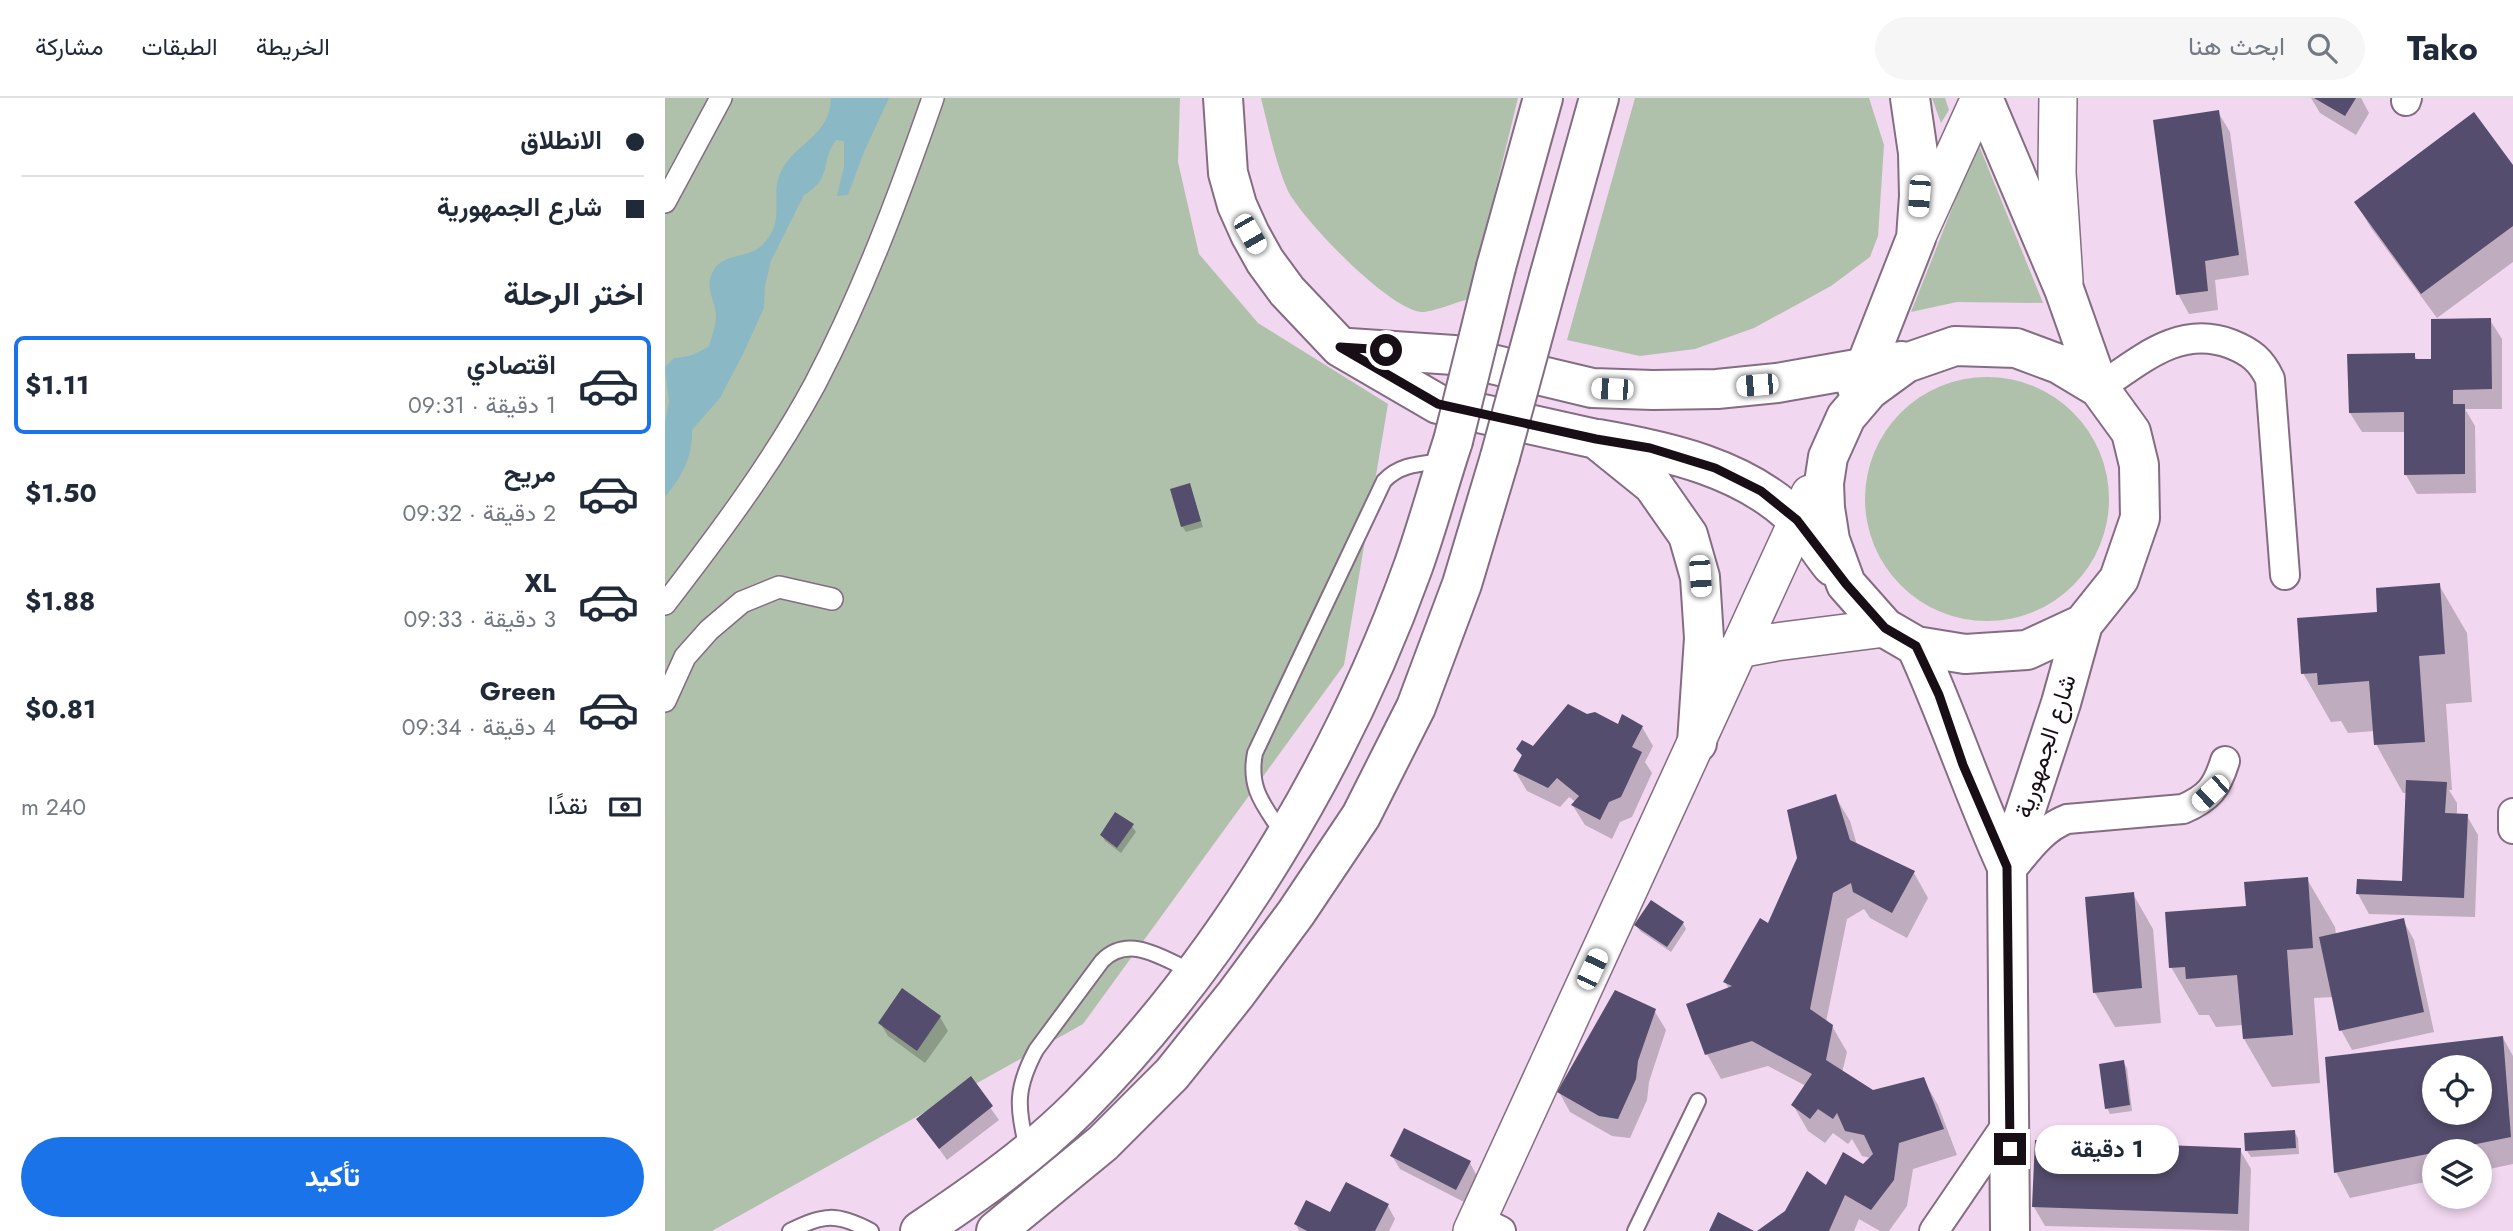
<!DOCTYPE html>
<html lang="ar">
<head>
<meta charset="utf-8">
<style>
	body { margin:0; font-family:Jost,Vazirmatn,sans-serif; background:#f6f6f7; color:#1f2937; direction:rtl; height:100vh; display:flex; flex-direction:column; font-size:26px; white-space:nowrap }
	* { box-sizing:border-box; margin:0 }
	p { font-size:23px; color:#747a83 }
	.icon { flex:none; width:38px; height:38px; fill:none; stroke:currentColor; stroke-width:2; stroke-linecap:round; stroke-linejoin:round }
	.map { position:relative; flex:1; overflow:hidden; direction:ltr }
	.side { display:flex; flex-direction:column; background:#fff; width:665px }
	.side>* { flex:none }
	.banner { display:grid; align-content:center; height:154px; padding:0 21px; background:#fff }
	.controls { position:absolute; left:1757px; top:957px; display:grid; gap:14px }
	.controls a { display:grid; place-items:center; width:70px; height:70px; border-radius:50%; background:#fff; box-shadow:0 4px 10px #0003; font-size:35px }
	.end { position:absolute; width:32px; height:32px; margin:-16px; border:9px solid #170e16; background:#fff; box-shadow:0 0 0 4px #fff }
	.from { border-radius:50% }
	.bubble { position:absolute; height:49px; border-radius:24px; background:#fff; box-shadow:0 4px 10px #0003; font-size:23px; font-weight:700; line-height:49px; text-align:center; direction:rtl }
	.car { position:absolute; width:21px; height:42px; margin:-21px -10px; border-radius:9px; box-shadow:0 0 5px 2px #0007; background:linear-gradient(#fff 24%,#345 0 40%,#fff 0 76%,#345 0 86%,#fff 0) }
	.banner b { display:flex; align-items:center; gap:24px; height:66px; font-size:26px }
	.banner b+b { border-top:2px solid #e0e1e3 }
	.banner i { width:18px; height:18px; background:#1f2937 }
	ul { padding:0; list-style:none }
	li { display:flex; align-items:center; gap:21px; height:98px; margin:0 14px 10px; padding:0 7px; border:4px solid transparent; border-radius:10px }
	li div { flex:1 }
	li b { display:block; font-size:26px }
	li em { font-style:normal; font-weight:700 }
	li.on { border-color:#1a73e8 }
	li>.icon { width:63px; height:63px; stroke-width:1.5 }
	h2 { padding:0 21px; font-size:32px; line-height:84px }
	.pay { display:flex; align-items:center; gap:18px; height:77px; padding:0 21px; font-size:26px }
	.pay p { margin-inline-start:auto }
	.button { display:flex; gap:14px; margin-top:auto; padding:14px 21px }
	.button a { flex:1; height:80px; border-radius:42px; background:#1a73e8; color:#fff; font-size:28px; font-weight:700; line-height:80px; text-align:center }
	header { display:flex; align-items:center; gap:42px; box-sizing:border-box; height:98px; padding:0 35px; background:#fff; border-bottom:2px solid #e0e1e3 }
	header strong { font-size:33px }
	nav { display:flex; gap:38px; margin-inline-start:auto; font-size:24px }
	.search { width:490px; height:63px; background:#f6f6f7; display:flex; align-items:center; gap:18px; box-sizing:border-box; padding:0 24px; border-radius:38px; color:#747a83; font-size:26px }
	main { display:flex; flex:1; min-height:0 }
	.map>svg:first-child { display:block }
	.green { fill:#b0c1ab }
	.water { fill:#8ab9c5 }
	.shadow { fill:#0003; fill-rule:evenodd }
	.building { fill:#544d6d; fill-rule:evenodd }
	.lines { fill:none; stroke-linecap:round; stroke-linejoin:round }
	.service-casing { stroke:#846d82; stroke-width:18 }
	.pedestrian-casing { stroke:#846d82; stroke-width:24 }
	.minor-casing { stroke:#846d82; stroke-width:32 }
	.tertiary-casing { stroke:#846d82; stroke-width:40 }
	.secondary-casing { stroke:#846d82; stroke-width:42 }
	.primary-casing { stroke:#846d82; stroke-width:42 }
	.service { stroke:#fff; stroke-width:14 }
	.pedestrian { stroke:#fff; stroke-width:21 }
	.minor { stroke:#fff; stroke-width:28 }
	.tertiary { stroke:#fff; stroke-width:37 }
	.secondary { stroke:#fff; stroke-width:38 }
	.primary { stroke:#fff; stroke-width:38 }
	.secondary-bridge-casing { stroke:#846d82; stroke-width:42; stroke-linecap:butt }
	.secondary-bridge { stroke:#fff; stroke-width:38 }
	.route { stroke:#170e16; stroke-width:9 }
	.labels { text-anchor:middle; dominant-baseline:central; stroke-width:7; stroke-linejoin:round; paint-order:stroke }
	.street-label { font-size:24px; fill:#170e16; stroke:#fff }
</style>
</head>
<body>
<header>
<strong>Tako</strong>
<div class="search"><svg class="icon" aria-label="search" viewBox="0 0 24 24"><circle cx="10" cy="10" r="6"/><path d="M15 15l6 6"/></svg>ابحث هنا</div>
<nav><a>الخريطة</a><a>الطبقات</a><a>مشاركة</a></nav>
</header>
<main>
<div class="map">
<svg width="1848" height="1133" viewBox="0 0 1848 1133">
	<rect width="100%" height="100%" fill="#f1d7ef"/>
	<path class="green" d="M0,0h515l-2,64 21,92 59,69 130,81 -44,261 -261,359 -371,207h-47z
		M596,0h257l-49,201c-12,3 -36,13 -47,13 -33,-2 -119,-92 -134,-121 -12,-26 -20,-65 -27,-93z
		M970,0h234l15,47 -6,91 -8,21 -39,29 -77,42 -59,21 -55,7 -73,-16z
		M1267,0h13l4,12 -8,13z
		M1313,45l65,160 -86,-1 -46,10z
		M1200 401a122 122 0 1 1 244 0a122 122 0 1 1-244 0Z"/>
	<path class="water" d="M166,0h58l-25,54 -16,43 -11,1 7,-30v-25l-8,-1c-17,23 -2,37 -32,55l-33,66 -6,25 -1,22 -21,46 -23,44 -28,32c1,26 -10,47 -27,67v-75l4,-20 -4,-35 9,-9c14,0 24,-5 35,-12 3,-10 7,-21 7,-32 -2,-17 -13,-28 -1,-46 11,-15 35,-10 47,-23 27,-26 4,-52 22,-79 16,-25 46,-32 47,-68z"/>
	<path class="shadow" d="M1646,0h50l8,15 -13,22 -36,-22z
		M1553,14l12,20 19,143 -34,5 3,30 -29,4 -11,-20z
		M1848,70v94l-76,56 -66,-90 -15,-25z
		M1825,222l12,19v70h-37l10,17 1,67 -59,1 -11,-19 -1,-43h-43l-12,-19 64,-58 4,6h15z
		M525,387l13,42 -17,5 -4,-6z
		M1774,487l28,48 5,69 -26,2 6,86h-3l8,13v12l10,1 11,19 -3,82 -106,-3 -11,-20 45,-11 4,-90h-4l-27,-49 -1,-13 -27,2 -7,-12 -10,1 -28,-49 76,-59z
		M922,618l32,10 23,1 11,19 -8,16 7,11 -20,44 -12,5 -8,17 -27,-14 -12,-19 3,-4 -7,-5 -9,10 -33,-16 -12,-20 8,-13 -5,-9h15z
		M1170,698l15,25 7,24 57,28 14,25 -21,40 -37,-20 -6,-9 -17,10 -21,103 6,4 15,26 -5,21 31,19 50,-13 15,26 19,50 -44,14 -6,37 -18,25h-9l-21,-12 -5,12h-94l103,-65 8,-8 -9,-2 -10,-17 -4,5 -15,-11 -8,10 -17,-12 -15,-26 13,-19 -38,-20 -47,13 -14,-25 22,-65 -4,-7 44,-57z
		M467,728l4,6 -15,21 -16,-12 -3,-6z
		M1642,781l28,48 1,8 67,-15 11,20 20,92 -82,18 -11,-20 -7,-33 -20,1 6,85 -48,4 -28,-48 -1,-14 -27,2 -7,-12h-10l-28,-48 77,-59z
		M1468,796l20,35 8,94 -46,4 -20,-34z
		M1018,825l3,6 -15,23 -31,-21 -4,-6z
		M989,912l12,20 -17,52 -2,18 -17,38 -18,-2 -42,-24 -11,-20z
		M275,919l8,14 -23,32 -37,-27 -8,-13z
		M1838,940l10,18v108l-33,7v-19h-46v28l-84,18 -14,-26 -9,-114zM1769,970h46v45h-46z
		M1458,964l4,6 5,43 -22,3 -3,-6z
		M305,981l29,41 -52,40 -29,-41z
		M1629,1033l4,7 1,16 -48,3 -4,-6z
		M1575,1052l11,19 -2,62 -204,-5 -11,-19z
		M727,1058l78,7 7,13 -13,26 -64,-33z
		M723,1108l7,13 -6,12h-90l-3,-7 34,-9z"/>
	<path class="building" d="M1649,0h42l-11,18z
		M1554,12l20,145 -34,6 3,30 -32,4 -23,-175z
		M1809,14l39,53v61l-92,68 -67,-92z
		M1826,220l1,71 -39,1v14h12v70l-61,1v-63l-55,1 -2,-59 68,-1v6h16v-40z
		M525,385l11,38 -20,6 -11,-38z
		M1775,485l5,71 -26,2 6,86 -51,3 -5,-64 -51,4 -1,-12 -16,1 -4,-56 80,-6 -1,-24z
		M903,606l19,10 8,-2 23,12 4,-10 21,12 -11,21 10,5 -21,45 -12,5 -9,18 -29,-15 8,-9 -22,-18 -9,10 -35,-17 9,-16 -6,-6 6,-9 11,6z
		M1741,682l41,2 -2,31 23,1 -4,84 -108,-4 1,-15 45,2z
		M1171,696l14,46 65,31 -23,42 -39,-21 -2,-9 -18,10 -23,116 23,16 -7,35 47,30 51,-13 20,52 -45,14 -5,37 -23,30 -26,-15 -16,36h-72l28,-20 22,-40 19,14 17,-33 20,12 10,-10 -9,-19 -19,-4 -8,-18 -4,6 -15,-10 -8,10 -19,-14 21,-31 -60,-33 -47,14 -19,-51 46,-18 -9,-4 37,-64 8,5 29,-65 -10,-48z
		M450,714l19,12 -17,24 -17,-13z
		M1643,779l5,71 -26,2 6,85 -50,4 -6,-64 -51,4 -1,-12 -16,1 -4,-56 81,-6 -2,-24z
		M1469,794l8,96 -49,5 -8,-96z
		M986,802l33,22 -17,25 -33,-22z
		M1739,820l20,94 -85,19 -20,-94z
		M237,890l39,28 -24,35 -39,-28z
		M950,892l41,19 -18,52 -2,18 -18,40 -19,-3 -42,-24z
		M1838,938l8,101 -177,36 -9,-116zM1769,970h46v45h-46z
		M1459,962l6,45 -25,4 -6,-45z
		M306,978l22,30 -54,43 -23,-30z
		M739,1030l67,33 -15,29 -66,-34z
		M1630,1032l1,18 -51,3 -1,-18z
		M1370,1042l206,8 -3,66 -206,-7z
		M681,1084l43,22 -14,27h-68l-13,-7 12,-24 24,12z
		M1053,1114l36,19h-45z"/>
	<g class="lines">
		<defs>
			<path id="service" d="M617,735c-18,-28 -34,-44 -27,-80l129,-272c16,-17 36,-17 58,-20
				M362,1052c-9,-43 -13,-59 9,-100l66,-89c27,-28 62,-2 91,11
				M125,1133c33,-17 47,-18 81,0
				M970,1133l63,-130"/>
			<path id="pedestrian" d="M0,104l56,-104
				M0,506c54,-70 108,-142 150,-220 48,-92 84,-188 118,-286
				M0,603l20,-44 24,-27 33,-28 37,-15 53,12"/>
			<path id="minor" d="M1741,3l1,-3
				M1434,290c41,-27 80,-64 132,-44 20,8 30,16 39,35l15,196
				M1848,715v16
				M1347,771c16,-19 31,-41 55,-50l116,-10c26,-11 34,-22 42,-48
				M812,1121l24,12
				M1269,1133l75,-110"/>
			<path id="tertiary" d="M1393,0l-1,75 7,108
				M1253,136l62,-136
				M1073,551l38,-7 109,-14
				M807,1133l338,-737"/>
			<path id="secondary" d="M831,169l47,-169
				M884,179l50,-179
				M255,1133c55,-37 111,-76 158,-123 147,-148 265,-346 335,-541 15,-42 26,-84 40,-126
				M331,1133l107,-88 69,-69 64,-80 60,-81 65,-97 55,-109 46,-123 38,-127"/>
			<path id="primary" d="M558,0l5,75 9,32 13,29 15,27 22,30 53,56 98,57 158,35 57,46 35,50 12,42 4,61 -7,105
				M1318,0l81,191 35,99 32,44 8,33 1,53 -21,61 -36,45 -56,26 -62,4 -49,-8 -31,-18 -39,-44 -16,-44 -5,-32 -1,-25 4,-26 18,-40 23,-27 37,-27 49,-17 61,2 43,16 40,24
				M684,250l105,7 138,33 61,2 64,-1 60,-6 125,-22
				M1192,290l59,-150 3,-42 -1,-43 -8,-55
				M933,341c69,12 147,29 198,80 13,14 24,32 36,47
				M1251,548c33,72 58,149 91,221
				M1345,1133l-3,-364 54,-164 22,-79"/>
		</defs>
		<use href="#service" class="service-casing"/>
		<use href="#pedestrian" class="pedestrian-casing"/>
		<use href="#minor" class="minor-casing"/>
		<use href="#tertiary" class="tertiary-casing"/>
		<use href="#secondary" class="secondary-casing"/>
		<use href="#primary" class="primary-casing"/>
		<use href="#service" class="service"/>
		<use href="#pedestrian" class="pedestrian"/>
		<use href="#minor" class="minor"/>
		<use href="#tertiary" class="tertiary"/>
		<use href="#secondary" class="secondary"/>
		<use href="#primary" class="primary"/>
		<defs>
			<path id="secondary-bridge" d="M788,343l43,-174
				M835,359l49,-180"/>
		</defs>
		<use href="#secondary-bridge" class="secondary-bridge-casing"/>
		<use href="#secondary-bridge" class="secondary-bridge"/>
	</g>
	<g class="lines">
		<path class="route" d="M721,252l-46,-3 98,57 158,35 54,9 65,20 46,23 36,29 49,64 39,44 31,18 23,49 24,70 44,102 3,282"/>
	</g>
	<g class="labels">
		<g class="street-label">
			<text transform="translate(1380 648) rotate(-72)">شارع الجمهورية</text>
		</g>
	</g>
</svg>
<div class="controls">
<a><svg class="icon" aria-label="locate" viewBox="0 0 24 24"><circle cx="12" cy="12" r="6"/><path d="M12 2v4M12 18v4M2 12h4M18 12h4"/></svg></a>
<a><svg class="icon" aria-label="layers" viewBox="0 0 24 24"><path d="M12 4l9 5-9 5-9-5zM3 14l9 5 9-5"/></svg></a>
</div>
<i class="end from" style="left:721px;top:252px"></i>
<i class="end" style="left:1345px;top:1051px"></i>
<div class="bubble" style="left:1370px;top:1027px;width:144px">1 دقيقة</div>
<i class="car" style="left:1254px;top:98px;rotate:184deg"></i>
<i class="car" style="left:585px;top:136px;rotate:150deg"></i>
<i class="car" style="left:1092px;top:287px;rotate:265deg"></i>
<i class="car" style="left:947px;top:291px;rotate:272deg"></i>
<i class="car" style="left:1035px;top:478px;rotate:176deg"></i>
<i class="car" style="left:1545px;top:695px;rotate:227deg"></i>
<i class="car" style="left:927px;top:871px;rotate:25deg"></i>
</div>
<section class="side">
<div class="banner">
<b><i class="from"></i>الانطلاق</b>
<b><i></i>شارع الجمهورية</b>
</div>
<h2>اختر الرحلة</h2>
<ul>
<li class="on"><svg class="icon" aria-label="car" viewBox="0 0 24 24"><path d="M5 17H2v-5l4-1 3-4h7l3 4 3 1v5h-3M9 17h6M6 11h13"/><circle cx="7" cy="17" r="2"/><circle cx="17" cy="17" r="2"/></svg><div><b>اقتصادي</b><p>1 دقيقة · 09:31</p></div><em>$1.11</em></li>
<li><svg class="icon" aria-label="car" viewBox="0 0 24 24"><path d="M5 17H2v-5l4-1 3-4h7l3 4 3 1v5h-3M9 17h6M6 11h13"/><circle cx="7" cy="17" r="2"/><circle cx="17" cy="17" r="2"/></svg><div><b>مريح</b><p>2 دقيقة · 09:32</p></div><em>$1.50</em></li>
<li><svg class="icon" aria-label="car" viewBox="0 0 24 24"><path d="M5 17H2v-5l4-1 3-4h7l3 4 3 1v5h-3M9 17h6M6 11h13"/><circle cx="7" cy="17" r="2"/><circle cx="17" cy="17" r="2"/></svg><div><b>XL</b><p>3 دقيقة · 09:33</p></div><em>$1.88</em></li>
<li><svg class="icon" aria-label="car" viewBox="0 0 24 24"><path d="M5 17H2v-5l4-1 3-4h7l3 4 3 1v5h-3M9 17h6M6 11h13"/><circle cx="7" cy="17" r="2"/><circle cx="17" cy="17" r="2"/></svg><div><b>Green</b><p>4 دقيقة · 09:34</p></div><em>$0.81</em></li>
</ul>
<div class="pay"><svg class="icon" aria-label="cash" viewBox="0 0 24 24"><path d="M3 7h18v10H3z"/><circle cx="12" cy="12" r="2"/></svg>نقدًا<p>240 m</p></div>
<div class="button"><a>تأكيد</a></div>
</section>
</main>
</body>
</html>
